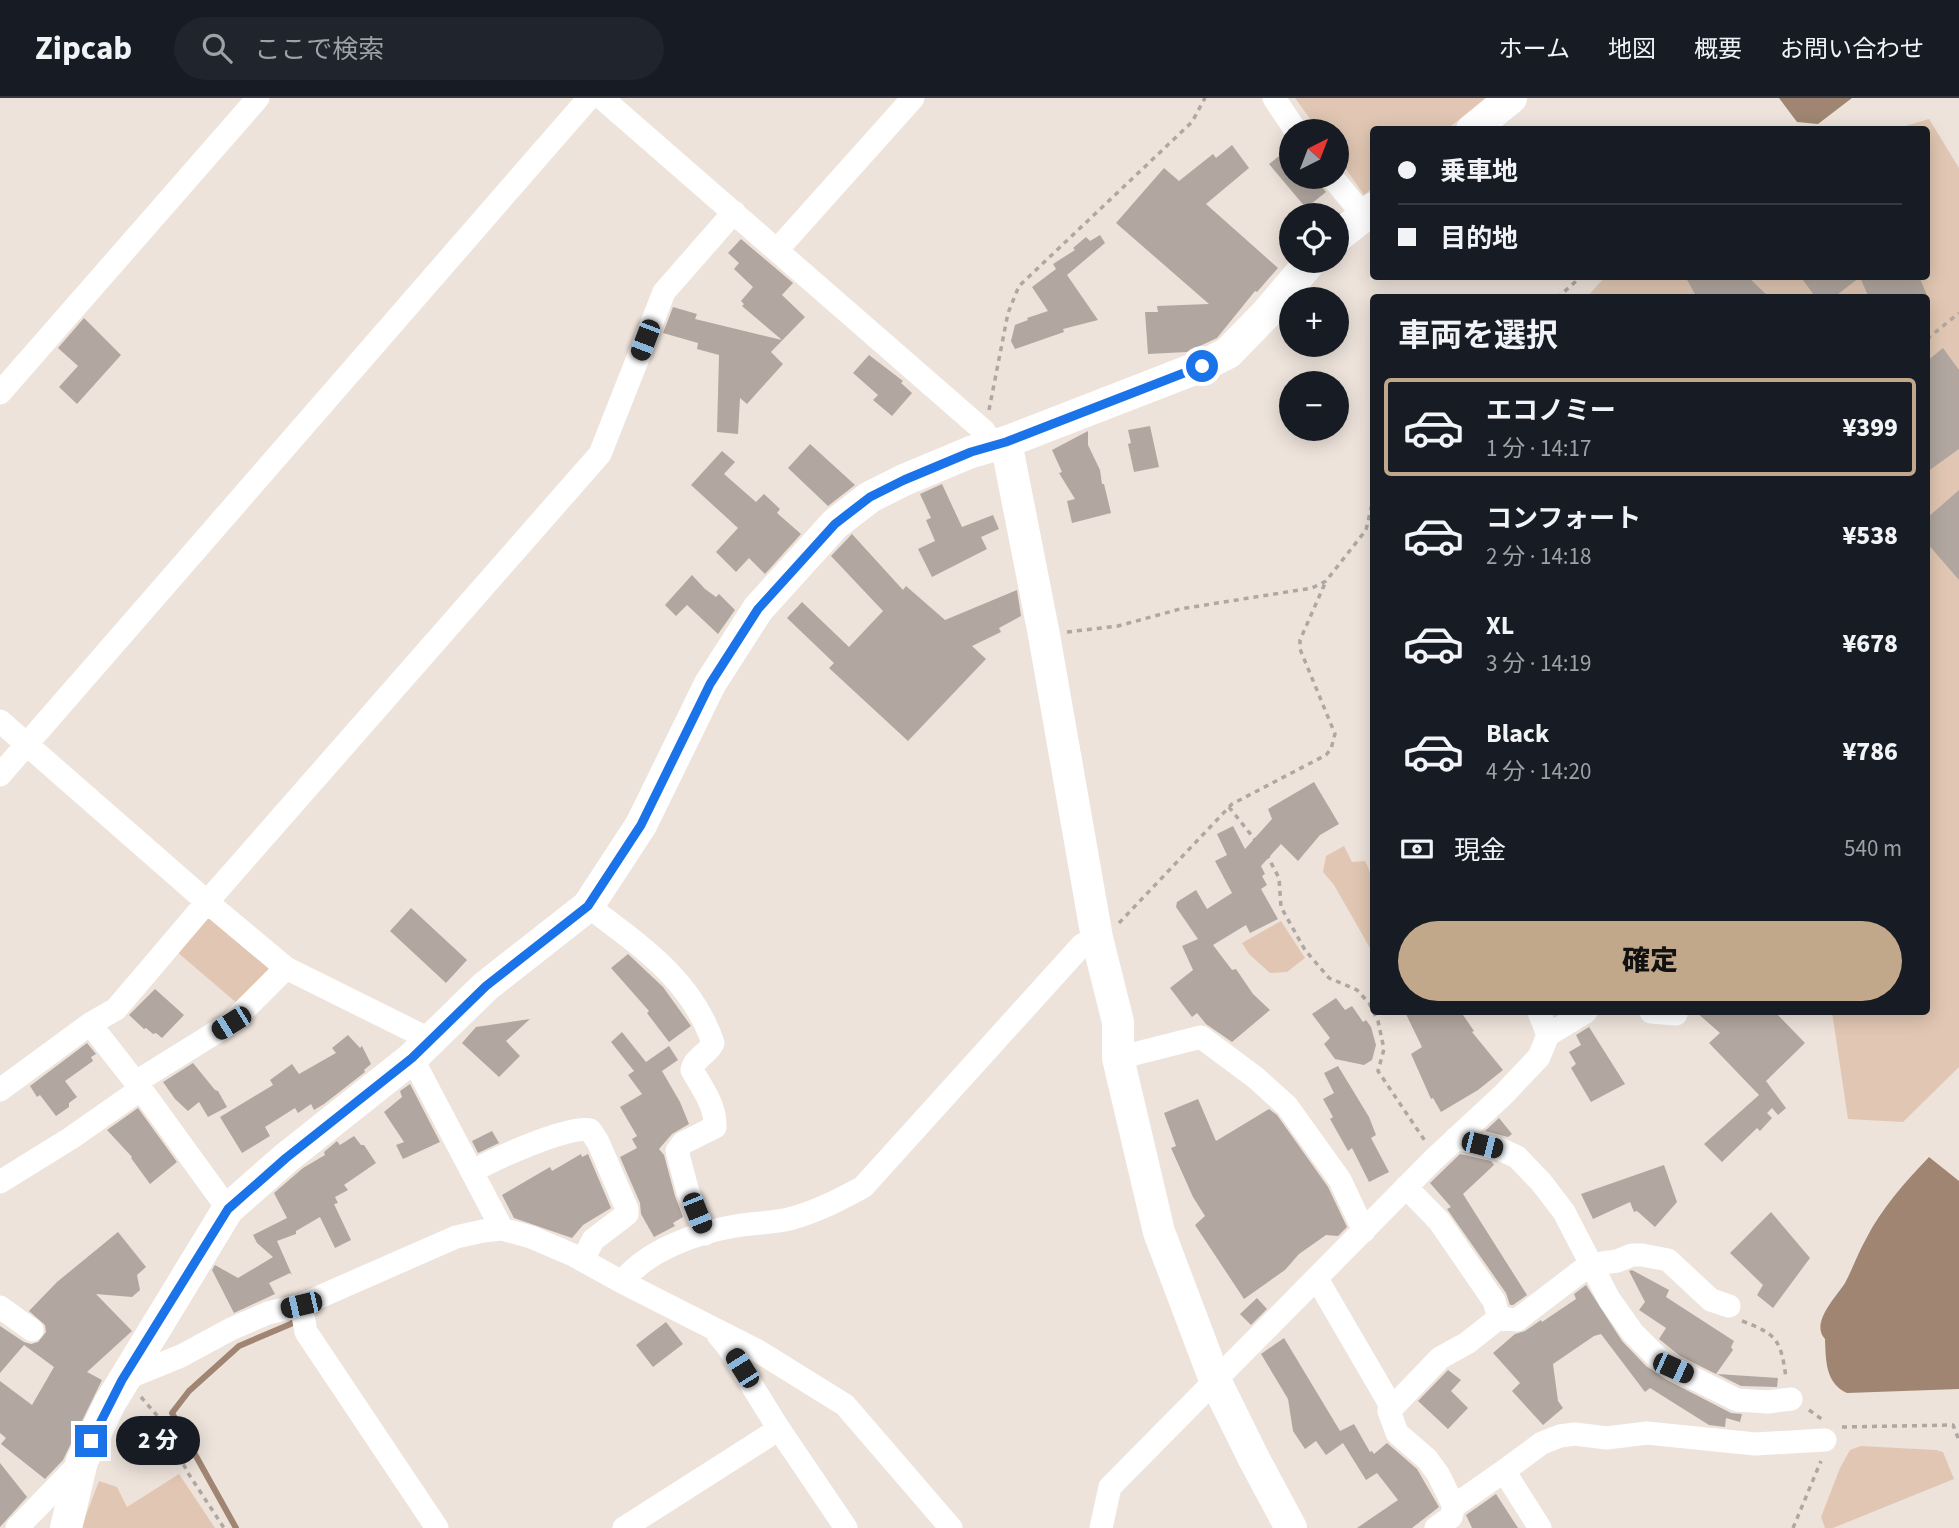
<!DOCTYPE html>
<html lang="ja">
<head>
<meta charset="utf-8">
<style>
	body { margin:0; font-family:"Source Sans 3","Noto Sans JP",sans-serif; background:#20242c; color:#f1f3f6; height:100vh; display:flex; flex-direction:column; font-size:26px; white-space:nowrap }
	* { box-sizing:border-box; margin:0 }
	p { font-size:23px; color:#9ea1a6 }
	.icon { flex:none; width:38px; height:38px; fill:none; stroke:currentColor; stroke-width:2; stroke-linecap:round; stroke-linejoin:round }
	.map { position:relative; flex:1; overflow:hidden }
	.side { position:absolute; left:1370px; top:196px; width:560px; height:721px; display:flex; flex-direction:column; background:#171b24; border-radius:7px; box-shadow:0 4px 18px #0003 }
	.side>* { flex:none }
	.top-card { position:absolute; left:1370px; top:28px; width:560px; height:154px; border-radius:7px; box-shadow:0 4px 18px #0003; display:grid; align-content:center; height:154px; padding:0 28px; background:#171b24 }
	.needle { width:46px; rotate:42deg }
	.fabs { position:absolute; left:1279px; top:21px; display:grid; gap:14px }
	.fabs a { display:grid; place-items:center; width:70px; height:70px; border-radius:50%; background:#171b24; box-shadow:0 4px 18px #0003; font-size:35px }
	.end { position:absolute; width:32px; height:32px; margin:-16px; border:9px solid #1a73e8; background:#fff; box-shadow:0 0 0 4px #fff }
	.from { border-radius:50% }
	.bubble { position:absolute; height:49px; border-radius:24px; background:#171b24; box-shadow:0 4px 18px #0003; font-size:23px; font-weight:800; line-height:49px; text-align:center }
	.car { position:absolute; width:21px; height:42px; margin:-21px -10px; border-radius:9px; box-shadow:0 0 5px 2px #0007; background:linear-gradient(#222 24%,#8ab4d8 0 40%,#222 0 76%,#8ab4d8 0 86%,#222 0) }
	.top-card b { display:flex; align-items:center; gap:24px; height:66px; font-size:26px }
	.top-card b+b { border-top:2px solid #363941 }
	.top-card i { width:18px; height:18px; background:#f1f3f6 }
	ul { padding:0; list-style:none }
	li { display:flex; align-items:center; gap:21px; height:98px; margin:0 14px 10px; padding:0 14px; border:4px solid transparent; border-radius:7px }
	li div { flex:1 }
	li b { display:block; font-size:26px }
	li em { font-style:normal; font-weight:800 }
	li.on { border-color:#c2a88b }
	li>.icon { width:63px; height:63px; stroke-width:1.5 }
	h2 { padding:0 28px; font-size:32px; line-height:84px }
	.pay { display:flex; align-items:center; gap:18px; height:77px; padding:0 28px; font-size:26px }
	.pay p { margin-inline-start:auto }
	.button { display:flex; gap:14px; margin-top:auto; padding:14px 28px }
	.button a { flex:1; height:80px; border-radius:42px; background:#c2a88b; color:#111; font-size:28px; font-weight:800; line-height:80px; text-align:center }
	header { display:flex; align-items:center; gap:42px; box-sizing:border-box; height:98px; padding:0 35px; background:#171b24; border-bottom:2px solid #363941 }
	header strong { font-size:33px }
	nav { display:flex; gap:38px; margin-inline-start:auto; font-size:24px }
	.search { width:490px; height:63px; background:#20242c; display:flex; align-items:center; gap:18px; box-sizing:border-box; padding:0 24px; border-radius:38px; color:#9ea1a6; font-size:26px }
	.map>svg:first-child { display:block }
	.green { fill:#e1c7b3 }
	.water { fill:#9f8572 }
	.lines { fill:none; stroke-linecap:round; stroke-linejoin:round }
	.stream { stroke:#9f8572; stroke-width:6 }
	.building { fill:#b1a7a0 }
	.path { stroke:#afa7a1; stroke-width:3.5; stroke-dasharray:5 5; stroke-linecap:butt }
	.street { stroke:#fff; stroke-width:23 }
	.secondary { stroke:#fff; stroke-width:32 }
	.route { stroke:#1a73e8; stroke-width:9 }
</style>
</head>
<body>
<header>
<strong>Zipcab</strong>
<div class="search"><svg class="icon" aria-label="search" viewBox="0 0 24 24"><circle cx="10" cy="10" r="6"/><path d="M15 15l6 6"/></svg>ここで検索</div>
<nav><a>ホーム</a><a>地図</a><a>概要</a><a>お問い合わせ</a></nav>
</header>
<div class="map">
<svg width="1959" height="1430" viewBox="0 0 1959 1430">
	<rect width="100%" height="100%" fill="#ede3db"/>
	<path class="green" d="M1295,0h192l-40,31 -73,1v57l-10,8 -27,-39v-25h-18z
		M1929,21l30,49v899l-56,55 -55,-3 -16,-107h95v-714h-341l19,-21 322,-1v-146l-32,-1z
		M1344,748l8,16 13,-1c14,24 9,67 9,94l-40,-70 -11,-13 3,-16z
		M207,817l61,49 1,10 -30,31 -63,-54z
		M1281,823l24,37 -18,14 -17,1 -21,-19 -7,-11z
		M1861,1348l75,4 7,2 11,27 -121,49h-8l-4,-11 19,-49 10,-18z
		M179,1376l36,54h-134l18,-47 18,6 10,20z"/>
	<path class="water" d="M1779,0h73l-34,26 -21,-2z
		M1929,1059l30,24v208l-112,4c-22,-10 -21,-33 -22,-54 -15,-16 11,-42 20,-56 8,-15 13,-30 21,-44 15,-30 40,-58 63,-82z"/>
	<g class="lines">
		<path class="stream" d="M236,1430l-64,-115 17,-22 50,-45 54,-23 1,-6"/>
	</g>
	<path class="building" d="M1232,47l17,23 -43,36 72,64 -21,24 -2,-1 -38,47 -30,14 -39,2 -3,-42h13l-1,-6 52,-2 -93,-81 48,-55 15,13 34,-27 3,4z
		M1292,48v31h22l12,15 -20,16 -37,-44z
		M1100,137l5,8 -38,32 31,45 -35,9 1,3 -49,17 -4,-8 4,-16 13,-5 -1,-2 21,-7 -16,-24 24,-18 -3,-5 22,-14 -2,-2 13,-11 4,4z
		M741,141l52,44 -11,12 23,22 -34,35 12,12 -36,40 -7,-6 -2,36 -21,-2 2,-77 -22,-6 1,-6 -35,-10 10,-26 24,7 -2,5 87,21 -40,-34 2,-2 -3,-3 12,-14 -19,-18 5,-6 -11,-10z
		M1685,178h62l23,22h-73z
		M1800,178h119l9,22h-59l-9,-21 -27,21h-17z
		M84,220l37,37 -44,49 -18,-17 19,-21 -20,-18z
		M1943,250l16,22v79l-32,23v-111z
		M869,257l34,26 -2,2 11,10 -20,23 -19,-16 5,-5 -25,-22z
		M1150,328l9,41 -25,5 -6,-28 3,-1 -3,-13z
		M1088,333v14l12,25 2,14h2l7,29 -39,10 -5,-22 8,-2 -16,-26 3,-1 -10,-22z
		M810,346l45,41 -27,21 -40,-38z
		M722,353l13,11 -11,12 32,28 8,-8 16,15 -3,4 24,21 -36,40 -16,-16 -13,14 -20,-20 22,-24 -47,-43z
		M942,386l20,43 31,-12 6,14 -18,8 6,12 -55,28 -14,-28 17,-8 -9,-21 5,-2 -11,-24z
		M1959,392v90l-32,-37v-25z
		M852,436l51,56 3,-4 39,34 72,-30 4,26 -22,12 2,4 -29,14 14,13 -78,82 -79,-73 5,-5 -47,-45 15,-16 47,45 34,-36 -52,-55z
		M692,477l13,14 11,8 3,-3 16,16 -17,24 -31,-29 -11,11 -11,-11z
		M1314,684l25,42 -19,11 -22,26 -17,-17 -20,22 4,8 -3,2 5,9 -6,4 17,30 -28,14 -4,-8 -33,20 19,25 4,-1 17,25 17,16 -38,32 -26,-18 -9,-11 -5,4 -22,-29 23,-18 -11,-24 16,-7 -22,-32 1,-5 19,-12 11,19 25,-16 -17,-32 12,-6 -10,-21 16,-8 12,23 27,-30 -4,-10z
		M411,810l56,52 -21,23 -56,-52z
		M628,856l35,33 28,39 -22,16 -22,-29 2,-2 -38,-43z
		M155,891l29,26 -22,23 -6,-5 -3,1 -7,-6 -2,1 -15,-14z
		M1336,900l9,12 7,-4 11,16 3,-2 5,7 5,18 -4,15 -8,5 -29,-6 -11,-15 6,-6 -18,-24z
		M1405,914h56l13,19 -2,1 31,38 -25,20 -37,22 -8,-14 -2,1 -20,-45 11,-7z
		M1696,914h79l30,31 -39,38 20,27 -8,7 -6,-7 -5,5 5,5 -12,13 -3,-3 -35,34 -18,-18 55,-49 -50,-52 11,-10z
		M530,921l-24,22 14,15 -21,21 -37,-34 14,-16z
		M1589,929l36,57 -34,18 -20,-34 5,-4 -7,-12 12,-7 -5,-10z
		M622,934l24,30 23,-16 9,14 -16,11 18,31 9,22 -17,10 -13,15 5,6 11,41 8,21 -10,6 2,3 -21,11 -13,-23 -1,-11 -20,-46 17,-9 -5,-9 5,-3 -17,-29 22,-13 -14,-19 6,-4 -23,-29z
		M348,937l12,13 2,-2 9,18 -7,6 1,2 -41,32 -10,6 -3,-6 -13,9 -3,-5 -30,19 5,9 -28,17 -22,-36 53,-32 -3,-5 22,-16 7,10 37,-21 -4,-5z
		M87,945l9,11 -5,3 2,4 -28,20 12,16 -8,6v4l-13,9 -16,-21 -3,2 -7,-11z
		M193,965l22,27 3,1 9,16 -19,10 -9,-15 -11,9 -13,-12 -12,-17z
		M1338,968l31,51 7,18 -5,3 18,34 -20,10 -17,-34 -4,3 -18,-32 3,-2 -10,-18 11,-6 -10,-20z
		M410,986l30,58 -37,17 -7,-14 8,-3 -20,-30 18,-15 -2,-6z
		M1198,1001l18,42 53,-32 8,6 51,72 19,40 -9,9 -12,-1 -27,19 -14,16 -41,29 -49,-74 10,-9 -12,-19 -22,-49 5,-2 -12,-33z
		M138,1010l39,54 -27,22 -19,-26 1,-1 -25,-27z
		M1499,1020l13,16 -4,3 -23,-6z
		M492,1033l7,12 -21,10 -6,-12z
		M354,1038l7,9h3l12,18 -32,22 4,5 -13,7 3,6 -4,1 17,36 -16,8 -15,-31 -24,14v3l-19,7 15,34 -2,-2 -21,10 6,11 -41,19 -22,-43 3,-5 23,13 35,-21 -16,-14 -4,-8 34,-17 -13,-25 29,-25 22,-13 -1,-3 13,-11 3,4z
		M581,1056l1,3 6,-3 23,54 -28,17 -11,13 -58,-20 -12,-23 48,-28 2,4z
		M1460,1056l31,7 3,4 -31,29 64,101 -14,10h-3l-4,-12 -59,-84 4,-2 -21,-24z
		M1664,1067l13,37 -22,25 -18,-16 -3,1 -4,-10 -37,17 -12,-25z
		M1771,1114l39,46 -37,50 -16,-13 6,-10 -33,-32z
		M118,1134l28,35 -9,8 3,15 -8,7 -36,-3 36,37 -45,41 15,8 -39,80 -18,19 -44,-35 5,-6 -6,-5v-52l32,24 22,-38 -30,-22 -24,28v-47l24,16 7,2 7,-2 8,-10 -1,-7 -16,-14 28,-29z
		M1632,1172l37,20 -3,7 68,44 -3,6 2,3 -17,24 -36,-18 -21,-17 7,-11 -27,-18 6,-8 -16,-31z
		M1586,1187l36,56 24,25 21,14 64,33 11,1 -2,8 -14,-4 -1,9 -16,-2 -59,-37 -5,4 -44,-58 -7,2 -41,28 5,37 5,7 -20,17 -31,-34 8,-8 -27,-30 22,-19 10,-3 16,-11 1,2 34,-23 -2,-5z
		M1257,1200l10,11 -16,16 -11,-11z
		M666,1224l17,22 -30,23 -17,-22z
		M1284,1240l56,93 14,-7 16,28 2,-1 2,3 13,-11 30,26 22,38 -27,21h-55l41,-28 -21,-27 -11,7 -23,-37 -17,12 -10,-14 -11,8 -12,-18 -5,-32 -27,-45z
		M1448,1272l13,10 -10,11 17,17 -20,21 -30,-28z
		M1717,1276l61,4 -1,9 -36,-1z
		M0,1365l27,34 -27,30z
		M1496,1396l22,34h-46l-6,-13z"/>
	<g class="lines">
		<path class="path" d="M1557,200l25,-22
			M1927,241l32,-26
			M989,312l19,-97 11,-27 173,-164 13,-24
			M1067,534l51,-6 62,-17 132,-21 14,-7 40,-51 8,-34
			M1229,709l38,48 12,23 2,29 24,43 24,28 28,12 12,13 9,18 6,28 -6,22 47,70
			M1119,825l113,-119 94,-49 5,-6 4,-15 -35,-85v-9l26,-59
			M1742,1223c35,13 39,19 44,57
			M141,1299l19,22 28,54 36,55
			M1809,1312l14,10
			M1842,1329l111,-2 6,15
			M1793,1430l28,-67"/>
		<path class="street" d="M602,0l382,333 9,15
			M1274,0l22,33
			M1332,79l32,39
			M777,152l136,-152
			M0,295l258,-295
			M0,623l207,181 79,66 145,72
			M0,677l589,-677
			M588,808c52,40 103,72 125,137 -5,11 -19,15 -21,27 10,18 24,36 23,57l-32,16 -6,8 11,41 17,42
			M1539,914l9,23
			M1651,914l25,2
			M90,926l51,65
			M412,960l90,171
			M1118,960l83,-21 55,41 31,28 53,74 24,51
			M136,984l95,-59 55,-55
			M0,992l90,-66 26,-15 91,-107 393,-448 64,-162 70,-80
			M1456,1040l44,11 17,8 24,25 23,30 45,87 24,34 23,23 17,12 64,32 31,2 23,-3
			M472,1074c19,-12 99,-48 118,-42l8,12 29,67v5l-34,26 -10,20
			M0,1084l71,-44 70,-49 87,120
			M1406,1089l33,34 55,80 5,17
			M1317,1181l74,127
			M622,1184c25,-32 74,-49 113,-56 18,-3 37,-3 54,-7 27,-7 50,-19 74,-32l219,-242 15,-7
			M301,1207l5,27 131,196
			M0,1209l32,23
			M718,1237l10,12 51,82 67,99
			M122,1282l59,-24 50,-27 37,-16 33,-8 155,-68 27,-6 19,-2 29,8 42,18 49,27 136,69 87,54 106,123
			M1454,1408l50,-35
			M17,1430l65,-67
			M624,1430l155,-99
			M1101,1430l9,-41 323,-327 71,-66 35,-37 9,-22 38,-23
			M1436,1430l15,-11 3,-11 -16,-32 -11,-15 -30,-26 -8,-22 51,-53 27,-15 32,-25 18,2 72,-55 28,-4 15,-6h10l26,5 43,40 18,6
			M1540,1430l-36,-57 38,-28 18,-7 15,-2 32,4 40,-5 108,11 70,-4"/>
		<path class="secondary" d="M1472,32l39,-32
			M1337,139l37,-29
			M1006,344l38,193 53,303 21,84v36l41,174 56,148 39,79 37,69
			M66,1430l16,-67 28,-58 118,-194 58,-51 126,-100 74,-72 102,-80 53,-81 69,-141 48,-75 77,-85 35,-27 34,-17 67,-28 35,-10 196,-76 26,-13 38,-39 45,-53"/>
	</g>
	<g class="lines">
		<path class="route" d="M91,1343l31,-61 106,-171 58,-51 126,-100 74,-72 102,-80 53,-81 69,-141 48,-75 77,-85 35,-27 34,-17 67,-28 35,-10 196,-76"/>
	</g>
</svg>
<div class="fabs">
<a><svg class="needle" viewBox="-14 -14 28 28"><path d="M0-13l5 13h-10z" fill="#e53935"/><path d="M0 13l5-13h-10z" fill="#9ea1a6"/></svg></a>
<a><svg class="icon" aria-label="locate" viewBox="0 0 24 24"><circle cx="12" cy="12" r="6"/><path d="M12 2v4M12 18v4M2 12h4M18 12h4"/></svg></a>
<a>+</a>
<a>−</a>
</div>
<i class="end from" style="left:1202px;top:268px"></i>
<i class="end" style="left:91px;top:1343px"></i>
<div class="bubble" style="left:116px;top:1318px;width:84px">2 分</div>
<i class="car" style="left:645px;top:242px;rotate:201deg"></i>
<i class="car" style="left:231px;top:925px;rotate:238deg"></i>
<i class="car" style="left:1482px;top:1047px;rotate:104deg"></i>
<i class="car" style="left:697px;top:1115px;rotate:158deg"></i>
<i class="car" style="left:301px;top:1207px;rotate:257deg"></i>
<i class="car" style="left:742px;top:1270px;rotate:328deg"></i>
<i class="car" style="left:1673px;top:1270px;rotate:114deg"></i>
<div class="top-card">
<b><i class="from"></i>乗車地</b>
<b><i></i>目的地</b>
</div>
<section class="side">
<h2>車両を選択</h2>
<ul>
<li class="on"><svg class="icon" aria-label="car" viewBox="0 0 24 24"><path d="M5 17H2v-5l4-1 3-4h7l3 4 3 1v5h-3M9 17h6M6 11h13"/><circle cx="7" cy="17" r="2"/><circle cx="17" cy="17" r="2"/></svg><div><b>エコノミー</b><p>1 分 · 14:17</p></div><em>¥399</em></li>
<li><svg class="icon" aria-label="car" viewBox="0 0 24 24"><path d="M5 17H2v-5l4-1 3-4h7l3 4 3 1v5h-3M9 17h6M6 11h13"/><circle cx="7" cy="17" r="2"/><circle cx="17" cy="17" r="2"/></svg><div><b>コンフォート</b><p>2 分 · 14:18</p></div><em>¥538</em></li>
<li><svg class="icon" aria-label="car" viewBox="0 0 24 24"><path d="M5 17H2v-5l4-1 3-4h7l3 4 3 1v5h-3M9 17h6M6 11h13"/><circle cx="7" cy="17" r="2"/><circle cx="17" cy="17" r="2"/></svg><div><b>XL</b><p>3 分 · 14:19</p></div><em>¥678</em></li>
<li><svg class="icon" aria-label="car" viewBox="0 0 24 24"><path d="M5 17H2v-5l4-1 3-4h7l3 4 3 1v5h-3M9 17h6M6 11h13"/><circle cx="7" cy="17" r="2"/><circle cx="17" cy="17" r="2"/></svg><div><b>Black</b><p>4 分 · 14:20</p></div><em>¥786</em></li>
</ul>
<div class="pay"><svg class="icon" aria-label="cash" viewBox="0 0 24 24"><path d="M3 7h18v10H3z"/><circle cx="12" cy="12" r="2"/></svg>現金<p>540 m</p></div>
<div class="button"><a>確定</a></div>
</section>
</div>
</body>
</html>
